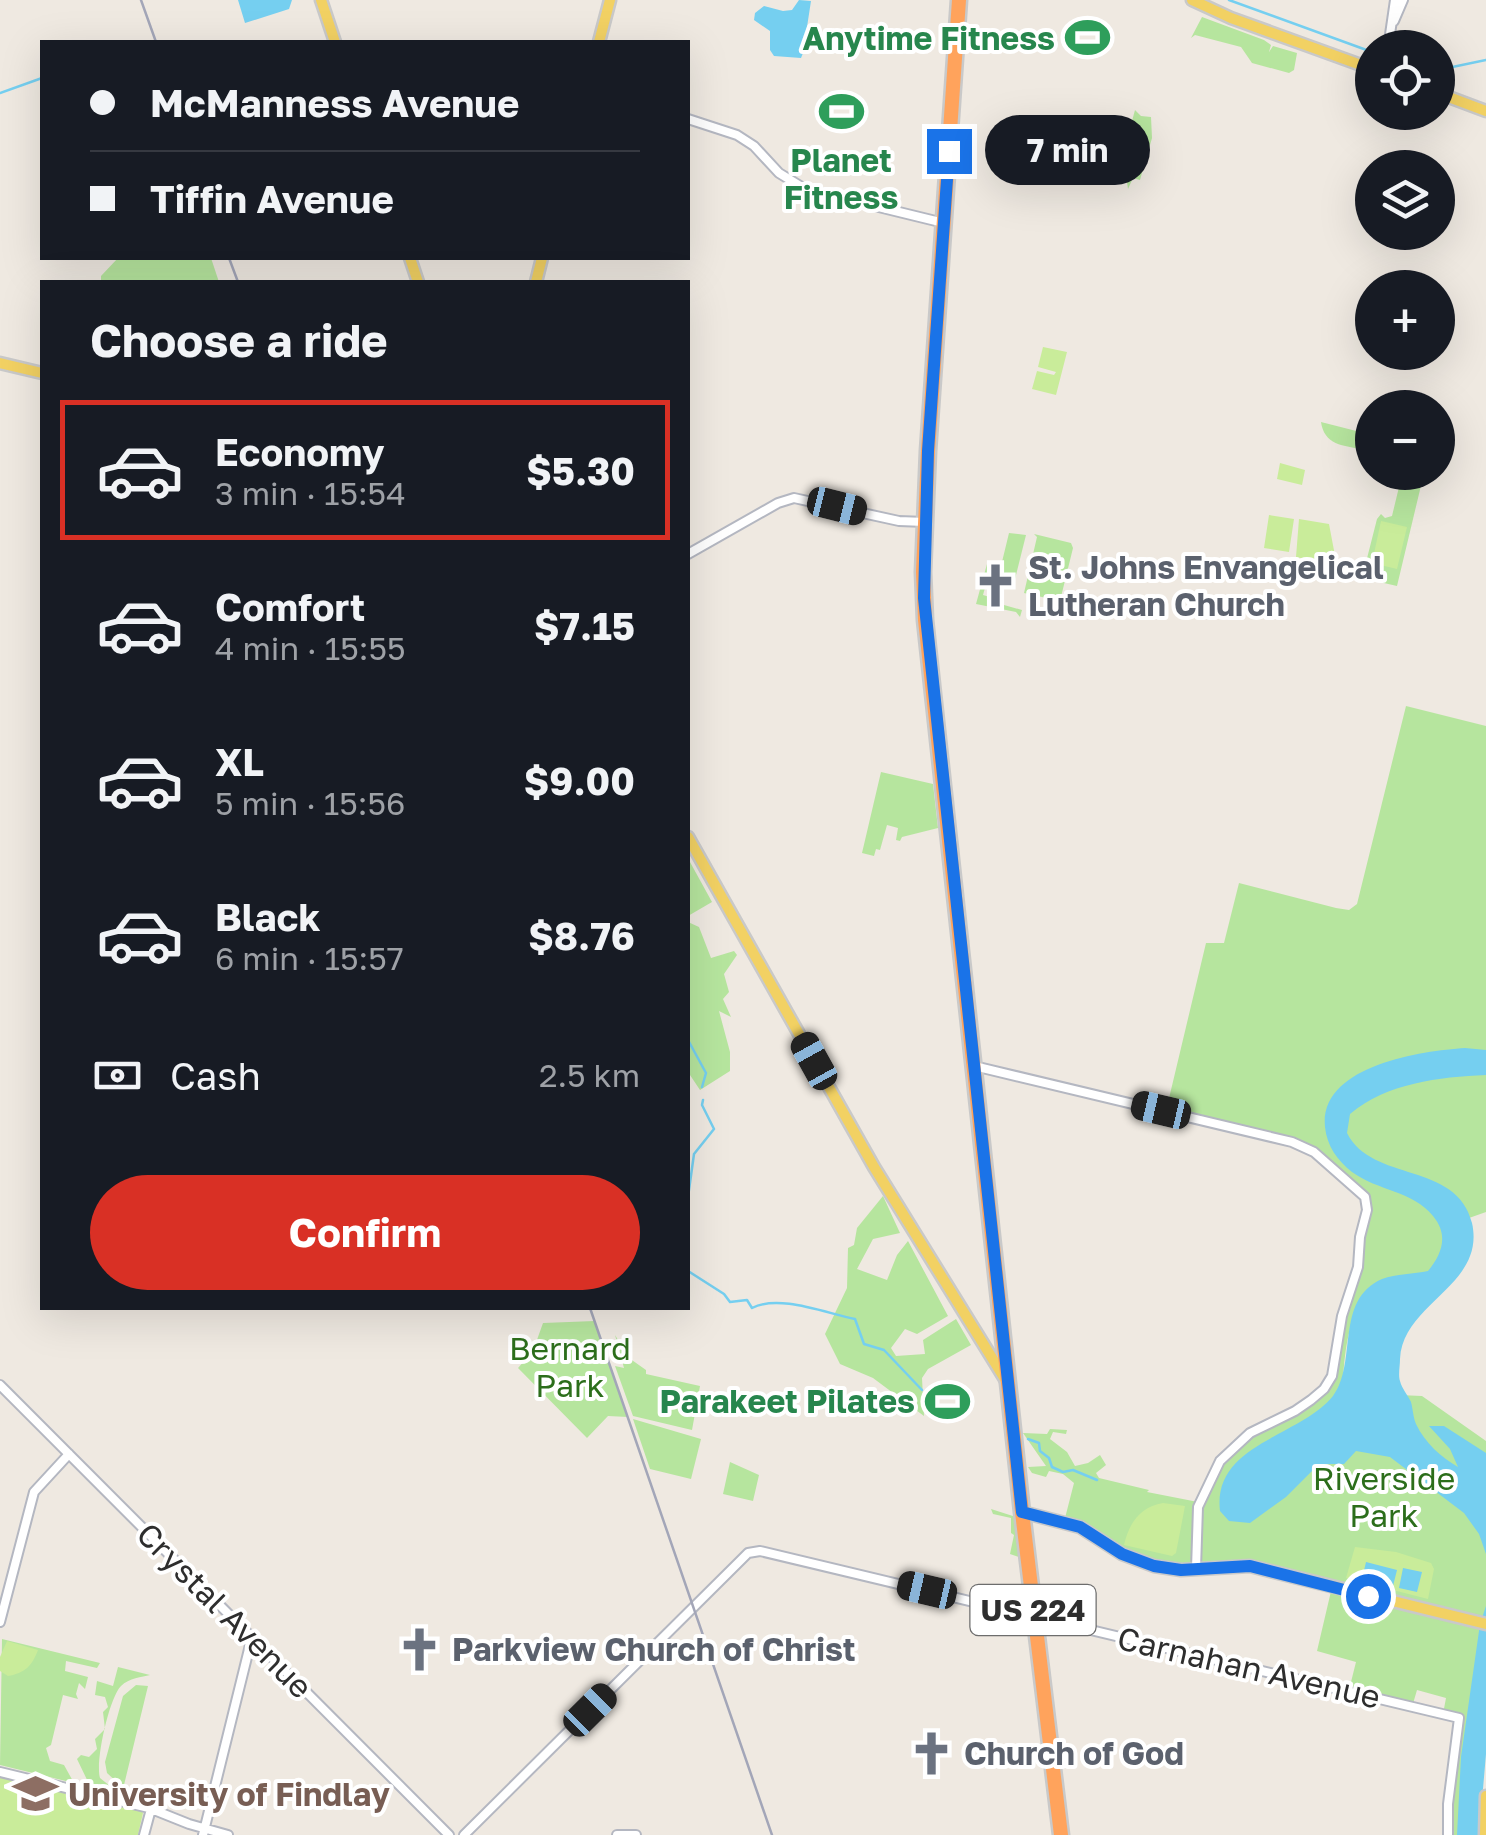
<!DOCTYPE html>
<html lang="en">
<head>
<meta charset="utf-8">
<style>
	body { margin:0; font-family:"Golos Text",sans-serif; background:#20242c; color:#f1f3f6; height:100vh; display:flex; flex-direction:column; font-size:38px; white-space:nowrap }
	* { box-sizing:border-box; margin:0 }
	p { font-size:32px; color:#9ea1a6 }
	.icon { flex:none; width:55px; height:55px; fill:none; stroke:currentColor; stroke-width:2; stroke-linecap:round; stroke-linejoin:round }
	.map { position:relative; flex:1; overflow:hidden }
	.details { position:absolute; left:40px; top:280px; width:650px; height:1030px; display:flex; flex-direction:column; background:#171b24; border-radius:0px; box-shadow:0 10px 40px #0002 }
	.details>* { flex:none }
	.hud { position:absolute; left:40px; top:40px; width:650px; height:220px; border-radius:0px; box-shadow:0 10px 40px #0002; display:grid; align-content:center; height:220px; padding:0 50px; background:#171b24 }
	.buttons { position:absolute; left:1355px; top:30px; display:grid; gap:20px }
	.buttons a { display:grid; place-items:center; width:100px; height:100px; border-radius:50%; background:#171b24; box-shadow:0 10px 40px #0002; font-size:50px }
	.end { position:absolute; width:45px; height:45px; margin:-22px; border:12px solid #1a73e8; background:#fff; box-shadow:0 0 0 5px #fff }
	.from { border-radius:50% }
	.bubble { position:absolute; height:70px; border-radius:35px; background:#171b24; box-shadow:0 10px 40px #0002; font-size:32px; font-weight:700; line-height:70px; text-align:center }
	.car { position:absolute; width:30px; height:60px; margin:-30px -15px; border-radius:12px; box-shadow:0 0 8px 2px #0007; background:linear-gradient(#222 24%,#8ab4d8 0 40%,#222 0 76%,#8ab4d8 0 86%,#222 0) }
	.hud b { display:flex; align-items:center; gap:35px; height:95px; font-size:38px }
	.hud b+b { border-top:2px solid #363941 }
	.hud i { width:25px; height:25px; background:#f1f3f6 }
	ul { padding:0; list-style:none }
	li { display:flex; align-items:center; gap:30px; height:140px; margin:0 20px 15px; padding:0 30px; border:5px solid transparent; border-radius:0px }
	li div { flex:1 }
	li b { display:block; font-size:38px }
	li em { font-style:normal; font-weight:700 }
	li.selected { border-color:#d93025 }
	li>.icon { width:90px; height:90px; stroke-width:1.5 }
	h2 { padding:0 50px; font-size:45px; line-height:120px }
	.pay { display:flex; align-items:center; gap:25px; height:110px; padding:0 50px; font-size:38px }
	.pay p { margin-inline-start:auto }
	.action { display:flex; gap:20px; margin-top:auto; padding:20px 50px }
	.action a { flex:1; height:115px; border-radius:60px; background:#d93025; color:#fff; font-size:40px; font-weight:700; line-height:115px; text-align:center }
	.map>svg:first-child { display:block }
	.green { fill:#b6e59e }
	.pitch { fill:#c9ec9a }
	.water { fill:#75cff0 }
	.lines { fill:none; stroke-linecap:round; stroke-linejoin:round }
	.stream { stroke:#75cff0; stroke-width:2.5 }
	.minor-casing { stroke:#b4b7c1; stroke-width:12 }
	.major-casing { stroke:#c9c9c9; stroke-width:15 }
	.highway-casing { stroke:#c9c9c9; stroke-width:19 }
	.minor { stroke:#fff; stroke-width:8 }
	.major { stroke:#f2d163; stroke-width:10 }
	.highway { stroke:#ffa35c; stroke-width:14 }
	.rail { stroke:#a3a6b8; stroke-width:2.5 }
	.route { stroke:#1a73e8; stroke-width:12 }
	.labels { text-anchor:middle; dominant-baseline:central; stroke-width:8; stroke-linejoin:round; paint-order:stroke }
	.shield { fill:#fff; stroke:#6d6d6d; stroke-width:2.5 }
	.shield-label { font-size:30px; font-weight:bold; fill:#2e2e2e }
	.leisure-label { font-size:32px; font-weight:bold; fill:#27864d; stroke:#fff; text-anchor:end }
	.worship-label { font-size:32px; font-weight:bold; fill:#5b616d; stroke:#fff; text-anchor:start }
	.park-label { font-size:32px; fill:#2c6e1b; stroke:#fff }
	.street-label { font-size:32px; fill:#2e2e2e; stroke:#fff }
	.education-label { font-size:32px; font-weight:bold; fill:#785e54; stroke:#fff; text-anchor:start }
</style>
</head>
<body>
<div class="map">
<svg width="1486" height="1835" viewBox="0 0 1486 1835">
	<rect width="100%" height="100%" fill="#efe9e1"/>
	<path class="green" d="M1202,17l62,23 7,5 -2,7 4,-6 24,7 -3,17 -5,3 -37,-10 -11,-16 -46,-12 -4,3z
		M1135,110l6,6 10,1 1,21 -12,42 -7,-2 -5,11 -1,-7 -6,-6 -28,-7 10,-40 19,5 7,-2z
		M118,258h93l8,24h-118v-6z
		M1321,422l51,13v7l-10,7c-20,-3 -38,-5 -41,-27z
		M1399,473h25l-27,113 -35,-8 15,-59 4,-5 4,4 7,-2 7,-29 -3,-3z
		M1009,533l17,2 -13,52 -16,-4 2,-10 -9,-3 -7,25 10,3 2,-4 4,1 5,10 18,5 -2,7 -4,-5 -40,-8 11,-40 14,2z
		M1034,534l37,9 2,5 -13,53 -36,-8 13,-56z
		M1406,706l80,20v486l-17,6 -27,56 -77,18c-16,29 -20,55 -22,88l33,14 46,2 64,45v284l-22,110h-16l11,-117 -16,-4 3,-16 -29,-8 -5,17 -63,-17 7,-28 -39,-11 15,-64 -82,-21 -86,2 -100,-46 10,-39 -11,-9 -14,-3 -3,6 -14,-4 -4,-6 18,-1 -23,-33 24,1 3,-5 17,1 -1,4 -13,-2 -3,7 17,13 8,14 13,-3 12,-8 6,10 -10,8 3,5 50,12 -2,2 51,10 30,-52 98,-57 7,-8 5,-17 6,-42 18,-62 -3,-6 8,-54 -59,-55 -142,-38 40,-168h18l15,-60 97,25 13,2 8,-6z
		M881,772l52,12 5,44 -36,9 -2,4 -4,-1 2,-12 -11,-3 -7,25 -4,-1 -2,7 -12,-3z
		M690,862l22,40 -24,14v-52z
		M688,922l11,5 12,31 23,-7 3,4 -13,19 5,18 -6,7 8,18 -12,-6 11,41v19l-30,19 -12,-18z
		M883,1196l17,37 -27,6 -16,30 30,11 10,-25 11,-14 40,75 -31,18 -12,-5 -14,19 5,8 29,-2 -2,-14 33,-21 15,26 -43,24 -6,9 2,38 -51,-38 -33,-14 -15,-30 22,-46 1,-40 6,-3 3,-17z
		M595,1321l33,96 -20,-1 -21,22 -69,-70 15,-17 10,-28z
		M615,1335l14,23 17,12v4l54,12 -8,44 -59,-14 -18,-50 9,2z
		M633,1419l68,20 -10,40 -41,-10z
		M730,1462l29,13 -6,26 -30,-7z
		M991,1509l25,8 3,40 -9,-3 4,-19 -3,-2v-15l-18,-4z
		M2,1639l98,24 -3,5 -31,-7 -1,10 23,6 -3,12 -6,-6 -3,11 2,5 -15,-4 -12,50 -5,3 4,13 14,4 10,18 -74,-18z
		M118,1667l32,8c-8,2 -21,3 -29,11 -12,12 -26,76 -21,92l20,16 -30,-8 -13,-27 4,-4 8,2 8,-8 -2,-10 10,-10 -2,-17 5,-5 -3,-10 -10,-2 2,-14 16,5z
		M136,1685l12,1 -24,99h-4l-13,-12 -2,-11 18,-66z"/>
	<path class="pitch" d="M1043,347l24,5 -11,43 -24,-6 5,-18 17,4 2,-3 -18,-5z
		M1280,463l25,7 -3,15 -25,-6z
		M1269,515l25,4 -5,33 -25,-4z
		M1299,519l30,5 7,37 -8,3 -32,-7z
		M1381,521l26,6 -10,42 -25,-6z
		M1163,1503l22,3 -9,47 -4,3 -48,-11c5,-22 16,-38 39,-42z
		M1355,1547l41,5 35,11 3,6 -6,30 -82,-21z
		M7,1641l31,9c-6,16 -13,23 -30,26l-8,-5v-14z
		M0,1777l141,33 2,3 -5,22h-138z"/>
	<path class="water" d="M238,0h54l-3,9 -44,14z
		M799,0l12,1 -8,52 -2,5 -27,-2 -4,-6v-19l-16,-11 1,-7 9,-7 19,5 9,-1z
		M1465,1048l21,2v25c-47,2 -99,8 -136,39l-3,19c25,50 110,28 125,90 14,63 -69,79 -72,136 0,7 -2,16 0,22 2,8 8,14 11,21 2,7 2,15 5,22 9,19 25,33 42,43l-8,-18 -21,-23h15l42,27v101l-7,-20 -15,-21 -74,-56 -34,-6 -12,13h-25l-33,33 -36,26 -21,-2 -9,-10c-8,-67 80,-74 113,-115 25,-33 1,-96 49,-117 14,-5 32,-5 46,-8 14,-17 21,-36 5,-55 -20,-25 -55,-25 -81,-44 -15,-12 -25,-26 -27,-45 -6,-61 95,-76 140,-79z
		M1366,1562l31,8 -4,16 -31,-7z
		M1403,1568l19,4 -5,20 -18,-4z
		M1486,1606v148l-7,81h-22l4,-78 19,-133z"/>
	<g class="lines">
		<path class="stream" d="M1229,0l143,52
			M1438,70l48,-10
			M0,93l42,-15
			M688,1020v20l18,33 -4,14
			M688,1197l6,-43 20,-25 -12,-24 1,-5
			M688,1271l36,23 6,8 17,-2 5,8c27,-14 73,5 103,11l9,25 20,6 38,40
			M1028,1439l11,4 1,8 9,7 3,9 11,5 10,-2 24,10"/>
		<defs>
			<path id="minor" d="M1394,21l9,-21
				M1388,48l7,-48
				M688,119l49,16 17,11 25,27 26,16 139,34
				M688,554l90,-51 16,-5 105,23 26,1
				M974,1066l318,76 22,10 51,45 2,13 -7,27 -2,30 -16,49 -10,60 -8,13 -13,11 -16,11 -45,22 -30,28 -22,46 -2,62
				M0,1385l449,450
				M0,1622l34,-130 35,-38
				M0,1772l149,36 40,16 39,11
				M144,1835l7,-26
				M203,1835l49,-198
				M464,1835l276,-274 8,-8 12,-2 699,167 -11,86v31
				M617,1835h19"/>
			<path id="major" d="M321,0l14,42
				M1192,0l39,18 141,51
				M599,42l11,-42
				M1438,93l48,18
				M410,258l8,24
				M536,282l6,-24
				M0,363l42,10
				M688,837l186,330 131,212
				M1022,1512l58,15 42,27 32,12 27,4 69,-4 236,58
				M1485,1835l1,-39"/>
			<path id="highway" d="M959,0l-31,451 -5,121 2,48 97,892 39,323"/>
		</defs>
		<use href="#minor" class="minor-casing"/>
		<use href="#major" class="major-casing"/>
		<use href="#highway" class="highway-casing"/>
		<use href="#minor" class="minor"/>
		<use href="#major" class="major"/>
		<use href="#highway" class="highway"/>
		<path class="rail" d="M141,0l15,42
			M229,258l9,24
			M590,1308l182,527"/>
	</g>
	<g class="lines">
		<path class="route" d="M949,151l-21,300 -4,147 98,914 58,15 42,27 32,12 27,4 69,-4 118,30"/>
	</g>
	<defs>
		<symbol id="stadium-bare" viewBox="-9 -9 18 18"><path d="M0-5a6.5 5 0 1 0 0 10a6.5 5 0 1 0 0-10ZM-3.5-1.8h7v3.6h-7Z" fill="#2e9e5b" stroke="#fff" stroke-width="2.5" paint-order="stroke"/></symbol>
		<symbol id="church-bare" viewBox="-9 -9 18 18"><path d="M-1.2-6h2.4v3.5h3.3v2.4h-3.3V6h-2.4V-.1h-3.3v-2.4h3.3Z" fill="#6b7280" stroke="#fff" stroke-width="2.5" paint-order="stroke"/></symbol>
		<symbol id="university-bare" viewBox="-9 -9 18 18"><path d="M0-5L7-2L0 1L-7-2ZM-4 1L0 2.5L4 1V4Q0 6-4 4Z" fill="#8d6e63" stroke="#fff" stroke-width="2.5" paint-order="stroke"/></symbol>
	</defs>
	<g fill-rule="evenodd">
		<use href="#stadium-bare" x="1056" y="6" width="63" height="63"/>
		<use href="#stadium-bare" x="810" y="80" width="63" height="63"/>
		<use href="#church-bare" x="964" y="554" width="63" height="63"/>
		<use href="#stadium-bare" x="916" y="1370" width="63" height="63"/>
		<use href="#church-bare" x="388" y="1618" width="63" height="63"/>
		<use href="#church-bare" x="900" y="1722" width="63" height="63"/>
		<use href="#university-bare" x="4" y="1762" width="63" height="63"/>
	</g>
	<g class="labels">
		<rect class="shield" x="970.5" y="1585" width="125" height="50" rx="8"/>
		<g class="shield-label">
			<text x="1033" y="1610">US 224</text>
		</g>
		<g class="leisure-label">
			<text x="1055" y="38">Anytime Fitness</text>
			<text x="841" y="160" text-anchor="middle">Planet<tspan x="841" dy="37">Fitness</tspan></text>
			<text x="915" y="1401">Parakeet Pilates</text>
		</g>
		<g class="worship-label">
			<text x="1028" y="567">St. Johns Envangelical<tspan x="1028" dy="37">Lutheran Church</tspan></text>
			<text x="452" y="1649">Parkview Church of Christ</text>
			<text x="964" y="1753">Church of God</text>
		</g>
		<g class="park-label">
			<text x="570" y="1348">Bernard<tspan x="570" dy="37">Park</tspan></text>
			<text x="1384" y="1478">Riverside<tspan x="1384" dy="37">Park</tspan></text>
		</g>
		<g class="street-label">
			<text transform="translate(225 1610) rotate(45)">Crystal Avenue</text>
			<text transform="translate(1249 1667) rotate(13)">Carnahan Avenue</text>
		</g>
		<g class="education-label">
			<text x="68" y="1794">University of Findlay</text>
		</g>
	</g>
</svg>
<div class="buttons">
<a><svg class="icon" aria-label="locate" viewBox="0 0 24 24"><circle cx="12" cy="12" r="6"/><path d="M12 2v4M12 18v4M2 12h4M18 12h4"/></svg></a>
<a><svg class="icon" aria-label="layers" viewBox="0 0 24 24"><path d="M12 4l9 5-9 5-9-5zM3 14l9 5 9-5"/></svg></a>
<a>+</a>
<a>−</a>
</div>
<i class="end from" style="left:1368px;top:1596px"></i>
<i class="end" style="left:949px;top:151px"></i>
<div class="bubble" style="left:985px;top:115px;width:165px">7 min</div>
<i class="car" style="left:837px;top:506px;rotate:104deg"></i>
<i class="car" style="left:814px;top:1061px;rotate:331deg"></i>
<i class="car" style="left:1161px;top:1110px;rotate:283deg"></i>
<i class="car" style="left:927px;top:1590px;rotate:283deg"></i>
<i class="car" style="left:590px;top:1710px;rotate:45deg"></i>
<div class="hud">
<b><i class="from"></i>McManness Avenue</b>
<b><i></i>Tiffin Avenue</b>
</div>
<section class="details">
<h2>Choose a ride</h2>
<ul>
<li class="selected"><svg class="icon" aria-label="car" viewBox="0 0 24 24"><path d="M5 17H2v-5l4-1 3-4h7l3 4 3 1v5h-3M9 17h6M6 11h13"/><circle cx="7" cy="17" r="2"/><circle cx="17" cy="17" r="2"/></svg><div><b>Economy</b><p>3 min · 15:54</p></div><em>$5.30</em></li>
<li><svg class="icon" aria-label="car" viewBox="0 0 24 24"><path d="M5 17H2v-5l4-1 3-4h7l3 4 3 1v5h-3M9 17h6M6 11h13"/><circle cx="7" cy="17" r="2"/><circle cx="17" cy="17" r="2"/></svg><div><b>Comfort</b><p>4 min · 15:55</p></div><em>$7.15</em></li>
<li><svg class="icon" aria-label="car" viewBox="0 0 24 24"><path d="M5 17H2v-5l4-1 3-4h7l3 4 3 1v5h-3M9 17h6M6 11h13"/><circle cx="7" cy="17" r="2"/><circle cx="17" cy="17" r="2"/></svg><div><b>XL</b><p>5 min · 15:56</p></div><em>$9.00</em></li>
<li><svg class="icon" aria-label="car" viewBox="0 0 24 24"><path d="M5 17H2v-5l4-1 3-4h7l3 4 3 1v5h-3M9 17h6M6 11h13"/><circle cx="7" cy="17" r="2"/><circle cx="17" cy="17" r="2"/></svg><div><b>Black</b><p>6 min · 15:57</p></div><em>$8.76</em></li>
</ul>
<div class="pay"><svg class="icon" aria-label="cash" viewBox="0 0 24 24"><path d="M3 7h18v10H3z"/><circle cx="12" cy="12" r="2"/></svg>Cash<p>2.5 km</p></div>
<div class="action"><a>Confirm</a></div>
</section>
</div>
</body>
</html>
